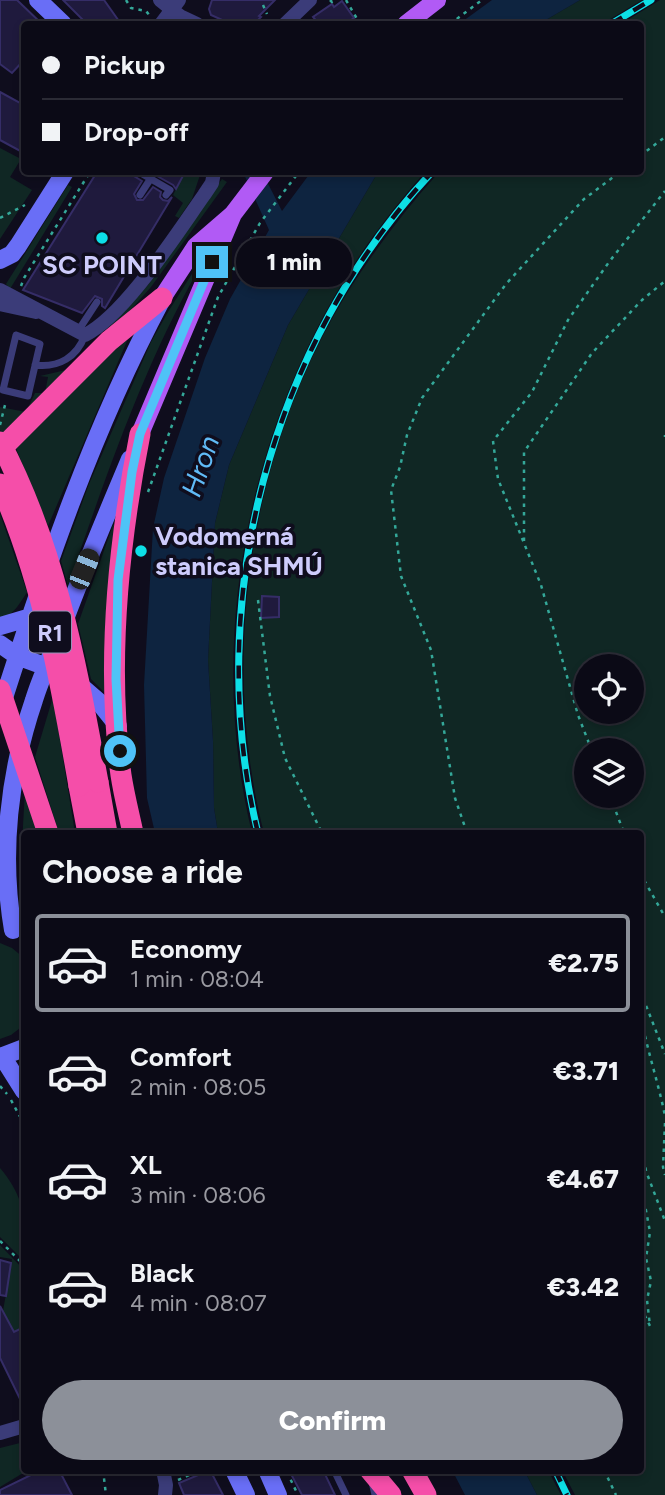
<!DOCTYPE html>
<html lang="en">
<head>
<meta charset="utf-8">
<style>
	body { margin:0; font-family:Figtree,sans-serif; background:#14131f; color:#f1f3f6; height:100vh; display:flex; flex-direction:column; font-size:26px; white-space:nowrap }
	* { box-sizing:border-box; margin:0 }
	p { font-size:23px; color:#9a9aa1 }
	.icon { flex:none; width:38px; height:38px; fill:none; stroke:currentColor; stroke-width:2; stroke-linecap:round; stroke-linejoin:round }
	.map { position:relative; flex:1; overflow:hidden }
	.details { position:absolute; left:21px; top:830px; width:623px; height:644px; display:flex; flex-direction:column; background:#0b0a16; border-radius:7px; box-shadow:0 4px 10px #0003,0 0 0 2px #2b2b35 }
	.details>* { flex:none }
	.guide { position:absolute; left:21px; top:21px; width:623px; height:154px; border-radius:7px; box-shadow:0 4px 10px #0003,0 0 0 2px #2b2b35; display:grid; align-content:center; height:154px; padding:0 21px; background:#0b0a16 }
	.tools { position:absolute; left:574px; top:654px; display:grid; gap:14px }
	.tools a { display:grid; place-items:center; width:70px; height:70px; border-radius:50%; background:#0b0a16; box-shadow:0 4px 10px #0003,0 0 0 2px #2b2b35; font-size:35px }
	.end { position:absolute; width:32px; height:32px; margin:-16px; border:9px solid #4fc3f7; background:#111; box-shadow:0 0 0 4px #111 }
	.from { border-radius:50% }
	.bubble { position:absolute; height:49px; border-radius:24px; background:#0b0a16; box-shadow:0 4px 10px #0003,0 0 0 2px #2b2b35; font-size:23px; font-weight:800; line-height:49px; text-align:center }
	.car { position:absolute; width:21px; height:42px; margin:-21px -10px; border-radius:9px; box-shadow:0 0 5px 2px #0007; background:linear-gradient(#222 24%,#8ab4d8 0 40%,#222 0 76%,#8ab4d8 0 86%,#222 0) }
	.guide b { display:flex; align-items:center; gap:24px; height:66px; font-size:26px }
	.guide b+b { border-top:2px solid #2b2b35 }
	.guide i { width:18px; height:18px; background:#f1f3f6 }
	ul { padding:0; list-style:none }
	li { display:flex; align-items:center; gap:21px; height:98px; margin:0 14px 10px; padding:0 7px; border:4px solid transparent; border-radius:7px }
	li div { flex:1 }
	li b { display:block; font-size:26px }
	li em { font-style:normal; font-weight:800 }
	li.selected { border-color:#8c9099 }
	li>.icon { width:63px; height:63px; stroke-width:1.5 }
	h2 { padding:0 21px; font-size:32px; line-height:84px }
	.button { display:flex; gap:14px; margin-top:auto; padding:14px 21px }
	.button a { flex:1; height:80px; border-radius:42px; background:#8c9099; color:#fff; font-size:28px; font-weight:800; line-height:80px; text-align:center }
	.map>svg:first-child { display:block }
	.green { fill:#102724; fill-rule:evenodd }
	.water { fill:#0e2440 }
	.building { fill:#1f1a3d; stroke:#352d67; stroke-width:2 }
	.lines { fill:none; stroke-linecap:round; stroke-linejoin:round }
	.path { stroke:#34a899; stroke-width:2.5; stroke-dasharray:3.5 5; stroke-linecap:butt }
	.lane { stroke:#3b3c79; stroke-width:7 }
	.street { stroke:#3b3c79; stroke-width:14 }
	.secondary { stroke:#696ef6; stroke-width:18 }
	.primary { stroke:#b15af5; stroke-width:18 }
	.highway { stroke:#f54ea9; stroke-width:21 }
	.rail-casing { stroke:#0ddfe7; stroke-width:7 }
	.rail { stroke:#0f0d1d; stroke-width:4.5; stroke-dasharray:13; stroke-linecap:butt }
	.highway-bridge { stroke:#f54ea9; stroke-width:21 }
	.route { stroke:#4fc3f7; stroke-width:9 }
	.poi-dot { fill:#0ddfe7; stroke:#0f0d1d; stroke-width:2.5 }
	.labels { text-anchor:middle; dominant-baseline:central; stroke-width:7; stroke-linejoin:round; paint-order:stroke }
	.shield { fill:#0f0d1d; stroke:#9593b9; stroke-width:2 }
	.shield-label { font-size:24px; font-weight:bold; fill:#ceccfc }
	.poi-label { font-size:26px; font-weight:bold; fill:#ceccfc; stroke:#0f0d1d }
	.water-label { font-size:28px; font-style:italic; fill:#60baf6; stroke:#0f0d1d }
</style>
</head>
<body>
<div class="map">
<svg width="665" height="1495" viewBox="0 0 665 1495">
	<rect width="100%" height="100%" fill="#0f0d1d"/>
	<path class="green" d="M580,0h62l-40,24h-63z
		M660,0h5v1495h-90l-13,-25h78v-637h-376c-46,-178 -13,-387 85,-543 27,-42 57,-81 90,-118h201v-148h-19zM586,667h46v45h-46zM586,751h46v45h-46z
		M0,148l21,11 -11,18 22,13 -32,49z
		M185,172h16l-9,27 -13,19 -4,-2 8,-13 -10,-8z
		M378,172h47c-30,34 -59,71 -82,110 -98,162 -136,366 -91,551h-34l-4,-25 -1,-67 -5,-81 7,-137 14,-58 59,-140z
		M222,179l5,3 -76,105 -25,28 -122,122 -4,-7v-23l26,5 9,-19h10l3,-16 -8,-1 26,-6 57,-57 25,-28z
		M68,185l4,2 -62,102 -4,-5z
		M205,253l2,2c-60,100 -101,221 -139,331l-7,-25 28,-77 62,-142 17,-30z
		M125,339l2,2 -79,185 -33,-80z
		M0,514l27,78c-7,11 -13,23 -27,27z
		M116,524l-11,169 -14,-14 -13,-55 35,-99z
		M53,697l22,136h-16l-24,-76z
		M25,790l14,43h-15v70l-4,-24z
		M0,943l12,5 12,10v67l-13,10 -11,4z
		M0,1168c27,32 25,53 24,93l-24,-24z
		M0,1245l24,25v57l-10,5 -11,-21 9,-52 -12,-2z
		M24,1442v28h4l-28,17v-39z
		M524,1470h24l13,25h-24z"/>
	<path class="water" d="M492,0h88l-41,24h-80z
		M243,172h19l20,39 29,-39h67l-90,153 -59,140 -14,58 -7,137 5,81 1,67 4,25h-63l-8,-35 -3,-113 9,-157 11,-50 41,-120 25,-59 39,-69z
		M452,1470h72l13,25h-72z"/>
	<path class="building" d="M0,0h17l25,24h-18v36l-12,13 -12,-9z
		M63,0h41l17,24h-34z
		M212,0h63l-16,16 2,1 -7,7h-23l-20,-9 -2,-6z
		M342,1l12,17 -9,6h-26l-6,-7 19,-13 2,3z
		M0,92l24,13v48l-24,-13z
		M97,172h36l1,4 8,5 -8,13 3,6h6l10,-13 8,5 -1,5 3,3 5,1 4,-4 -67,111 -3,-2v-7l-7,-3 -13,17 -59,-23z
		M150,172h35l-9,17 -3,-4z
		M262,596l17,1v20l-18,1z
		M0,1260l11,3 -5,33 -6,-1z
		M0,1306l14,26 10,-5v80l-24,-49z
		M41,1470h18l13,25h-72v-5z
		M210,1470l13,25h-39l-5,-12z
		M298,1470h25l12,25h-33l-11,-21z"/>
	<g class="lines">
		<path class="path" d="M126,0l5,8 15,3 4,5
			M330,0l2,2 3,-2
			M346,0l14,24
			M263,5l4,9
			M450,24l32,-24
			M640,156l25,-19
			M0,218l25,-13
			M21,286l3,-8 66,-106
			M0,425l6,-24
			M665,435v2
			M148,492l70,-195 42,-74 39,-51
			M524,541v-89l68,-99 50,-53 23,-19
			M258,600l12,96 15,62 37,75
			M592,751l-14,-36 -37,-130 -43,-106 -5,-38 39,-49 36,-72 41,-58 56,-71
			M610,796l14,37
			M467,833l-12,-35 -24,-148 -30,-74 -10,-86 9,-23 7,-32 15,-37 84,-114 78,-85 36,-27
			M640,873l25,44
			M640,990l25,64
			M640,1011c6,36 18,70 25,105
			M0,1086l7,8
			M11,1100l13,24
			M665,1123l-2,44 2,8
			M640,1134l6,37 19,50
			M640,1193l5,12 5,27 -4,26 5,23 -4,19 3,26 -9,-18 -1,-11
			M0,1241l24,24
			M103,1470l3,25
			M604,1470l12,25
			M287,1472l11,23
			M178,1480l23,-10"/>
		<path class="lane" d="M139,172l31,18 -4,5
			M140,195l11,-17
			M78,331l19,-29
			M16,335l24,9 -12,52 -25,-6z
			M35,365c24,3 42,-8 50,-30
			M334,1470l12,25
			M372,1482l3,13"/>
		<path class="street" d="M160,0l20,16 17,8
			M161,24l18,-24
			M285,24l25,-24
			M0,290l85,45c40,-20 92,-102 119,-140l8,-12 2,-11
			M0,304l36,8
			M0,1433l24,-7
			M163,1470l3,15 -1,10"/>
		<path class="secondary" d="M38,0l25,24
			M0,260l12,-6 6,-8 47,-74
			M0,626l31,-9
			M0,644l17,12 30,11 36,21 15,13 20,25
			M2,704c44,-138 91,-275 159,-403
			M13,930c-13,-76 -4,-157 21,-230 6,-20 15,-39 23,-59 22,-62 48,-122 73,-182
			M2,1056l22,35
			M0,1057l24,-9
			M234,1470l12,25
			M267,1470l11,25"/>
		<path class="primary" d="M406,24l31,-24
			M162,298l34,-52 37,-32 32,-42
			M140,434l93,-220"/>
		<path class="highway" d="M0,450l109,-109 53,-43
			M98,782l9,51
			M79,786l9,47
			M133,833c-4,-19 -9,-38 -12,-58 -15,-113 -3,-230 19,-341
			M370,1470l21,25
			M412,1470l14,25"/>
		<defs>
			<path id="rail" d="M611,24l40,-24
				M258,833c-56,-230 12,-488 174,-661
				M555,1470l12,25"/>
		</defs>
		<use href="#rail" class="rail-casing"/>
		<use href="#rail" class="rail"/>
		<path class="highway-bridge" d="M0,442c56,107 76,222 98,340
			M0,484c43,97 61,199 79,302
			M0,690l48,143"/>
	</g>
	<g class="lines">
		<path class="route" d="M120,751l-4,-72 2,-99 14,-108 8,-38 72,-172"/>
	</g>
	<g class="poi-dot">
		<circle cx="102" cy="238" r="7"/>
		<circle cx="141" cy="551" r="7"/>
	</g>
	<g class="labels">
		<rect class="shield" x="29" y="611.5" width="42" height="41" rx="5"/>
		<g class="shield-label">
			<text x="50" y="632">R1</text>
		</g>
		<g class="poi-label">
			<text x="102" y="265">SC POINT</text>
			<text x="155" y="536" text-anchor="start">Vodomerná<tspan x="155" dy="30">stanica SHMÚ</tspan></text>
		</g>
		<g class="water-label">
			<text transform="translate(200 466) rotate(-71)">Hron</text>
		</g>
	</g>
</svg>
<div class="tools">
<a><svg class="icon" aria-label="locate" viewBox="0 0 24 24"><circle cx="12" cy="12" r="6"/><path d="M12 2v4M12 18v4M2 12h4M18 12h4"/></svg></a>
<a><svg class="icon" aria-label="layers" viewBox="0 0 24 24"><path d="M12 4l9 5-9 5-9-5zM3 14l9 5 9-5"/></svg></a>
</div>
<i class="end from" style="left:120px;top:751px"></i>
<i class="end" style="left:212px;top:262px"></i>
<div class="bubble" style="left:236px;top:238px;width:116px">1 min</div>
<i class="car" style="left:84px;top:569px;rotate:22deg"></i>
<div class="guide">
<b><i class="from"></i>Pickup</b>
<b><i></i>Drop-off</b>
</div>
<section class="details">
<h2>Choose a ride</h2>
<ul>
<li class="selected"><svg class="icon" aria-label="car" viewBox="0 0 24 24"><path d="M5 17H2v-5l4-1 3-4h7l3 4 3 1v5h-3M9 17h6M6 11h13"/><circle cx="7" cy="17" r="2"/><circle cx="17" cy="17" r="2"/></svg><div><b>Economy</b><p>1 min · 08:04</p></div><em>€2.75</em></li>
<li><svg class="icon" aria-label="car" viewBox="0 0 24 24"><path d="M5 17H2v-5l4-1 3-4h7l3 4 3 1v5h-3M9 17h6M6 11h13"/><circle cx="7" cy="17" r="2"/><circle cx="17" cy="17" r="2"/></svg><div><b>Comfort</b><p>2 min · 08:05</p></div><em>€3.71</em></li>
<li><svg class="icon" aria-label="car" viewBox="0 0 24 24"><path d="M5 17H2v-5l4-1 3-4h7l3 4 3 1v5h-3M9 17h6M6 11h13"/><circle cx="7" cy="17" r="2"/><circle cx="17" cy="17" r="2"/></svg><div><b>XL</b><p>3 min · 08:06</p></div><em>€4.67</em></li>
<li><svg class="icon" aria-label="car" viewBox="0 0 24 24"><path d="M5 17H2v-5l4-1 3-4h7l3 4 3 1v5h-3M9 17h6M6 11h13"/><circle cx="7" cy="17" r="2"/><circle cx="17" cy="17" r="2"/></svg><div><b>Black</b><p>4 min · 08:07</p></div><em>€3.42</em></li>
</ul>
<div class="button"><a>Confirm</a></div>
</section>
</div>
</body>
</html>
